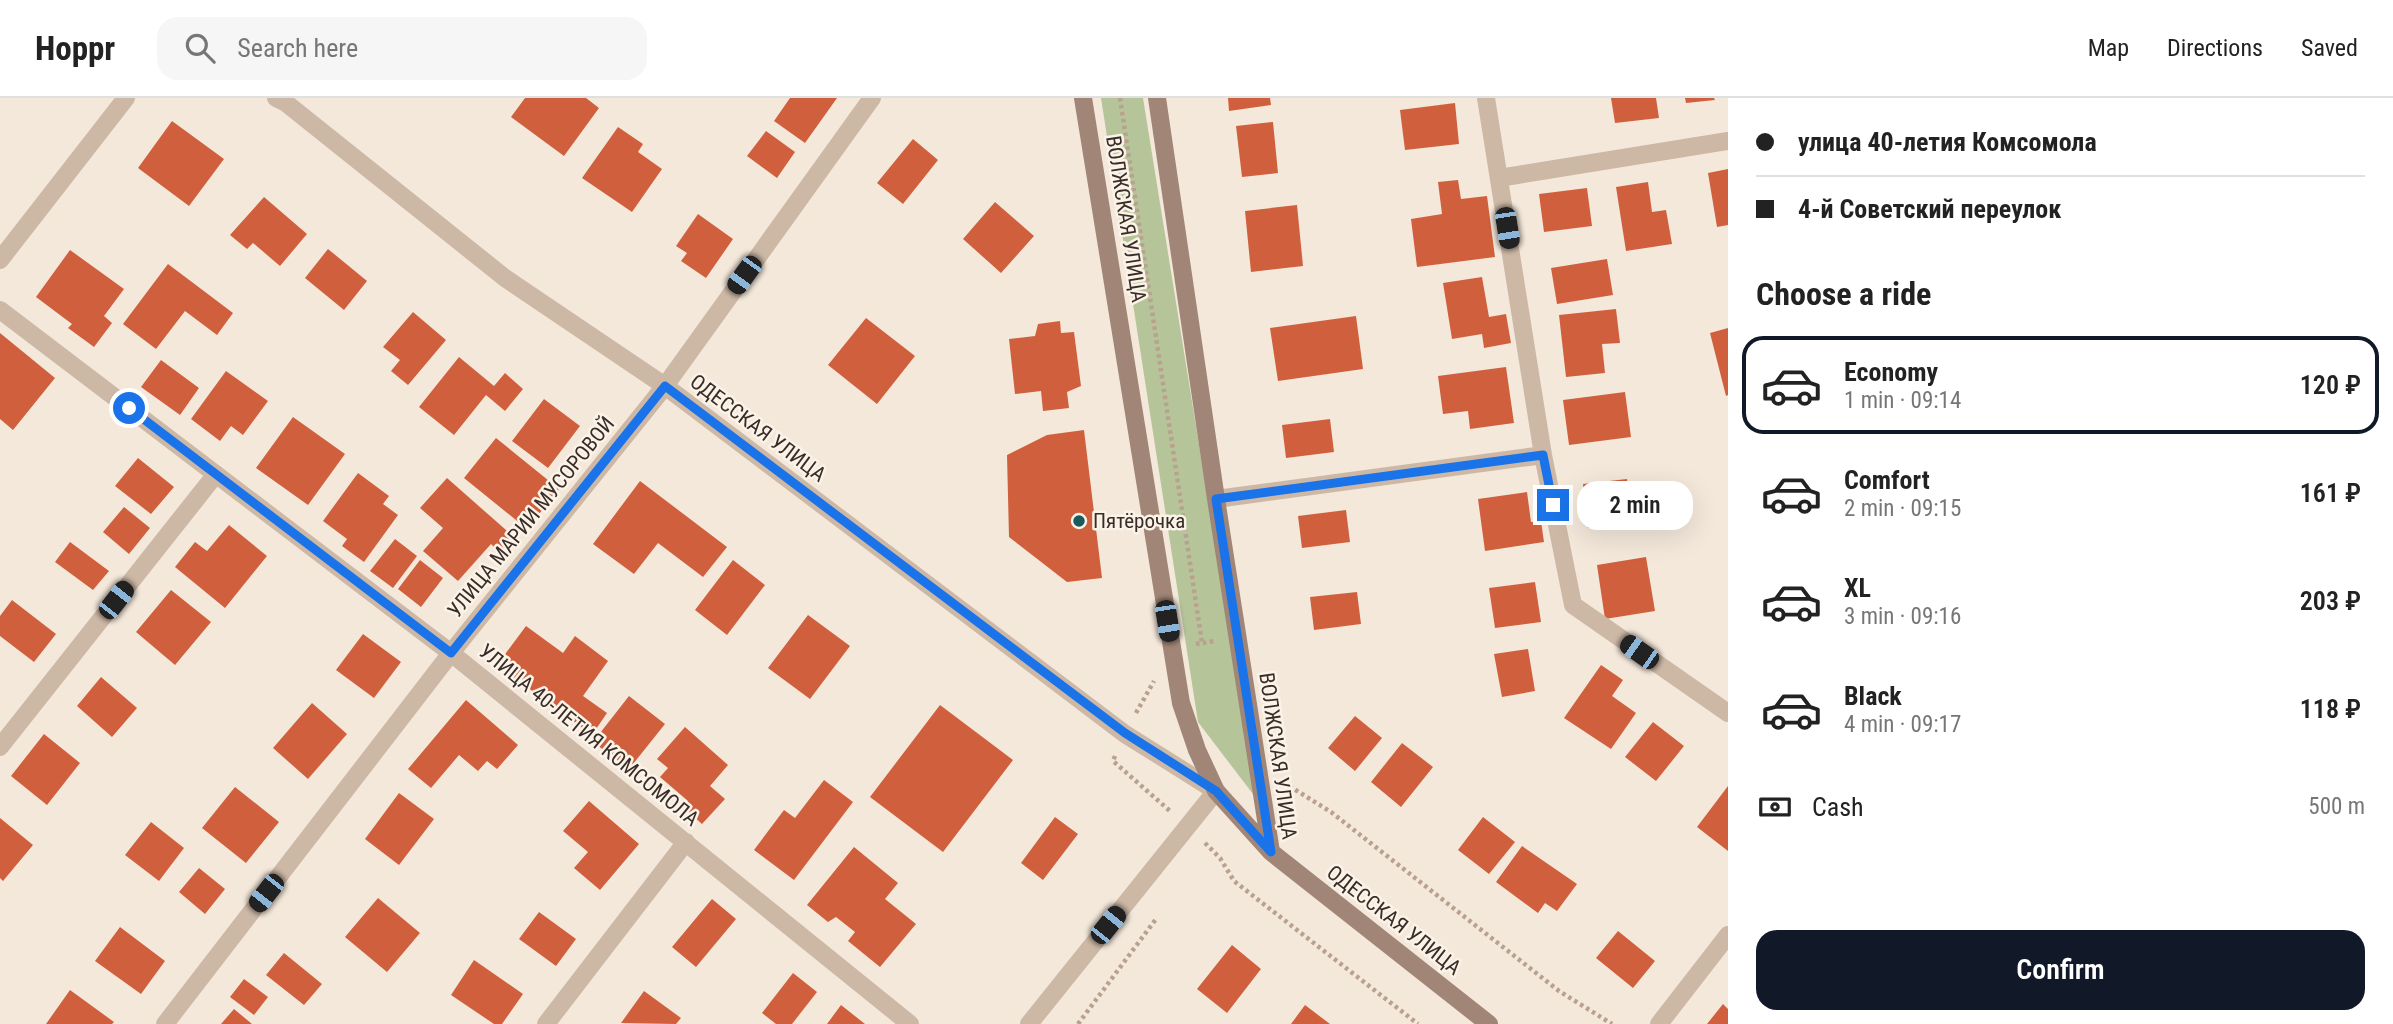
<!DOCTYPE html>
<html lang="en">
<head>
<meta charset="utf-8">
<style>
	body { margin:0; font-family:"Roboto Condensed",sans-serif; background:#f6f6f6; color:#222; height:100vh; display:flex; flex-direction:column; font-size:26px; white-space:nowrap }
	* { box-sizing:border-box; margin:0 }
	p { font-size:23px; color:#767676 }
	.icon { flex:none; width:38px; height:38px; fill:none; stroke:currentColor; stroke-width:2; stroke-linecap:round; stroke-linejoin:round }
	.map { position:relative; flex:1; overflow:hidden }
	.drawer { display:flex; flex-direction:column; background:#fff; width:665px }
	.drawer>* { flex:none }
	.top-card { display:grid; align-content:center; height:154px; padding:0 28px; background:#fff }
	.end { position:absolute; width:32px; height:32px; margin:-16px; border:9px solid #1a73e8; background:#fff; box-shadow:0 0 0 4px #fff }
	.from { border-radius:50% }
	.bubble { position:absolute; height:49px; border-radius:21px; background:#fff; box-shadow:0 7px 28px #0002; font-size:23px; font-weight:600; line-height:49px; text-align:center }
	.car { position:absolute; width:21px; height:42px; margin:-21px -10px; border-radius:9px; box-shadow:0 0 5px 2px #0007; background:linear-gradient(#222 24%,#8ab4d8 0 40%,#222 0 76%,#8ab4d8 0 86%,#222 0) }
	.top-card b { display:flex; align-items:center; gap:24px; height:66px; font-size:26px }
	.top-card b+b { border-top:2px solid #e0e0e0 }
	.top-card i { width:18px; height:18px; background:#222 }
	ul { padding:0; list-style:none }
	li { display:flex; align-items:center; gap:21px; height:98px; margin:0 14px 10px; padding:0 14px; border:4px solid transparent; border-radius:21px }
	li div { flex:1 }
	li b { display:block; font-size:26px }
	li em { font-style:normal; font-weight:600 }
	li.current { border-color:#111827 }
	li>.icon { width:63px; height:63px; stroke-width:1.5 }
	h2 { padding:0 28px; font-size:32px; line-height:84px }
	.pay { display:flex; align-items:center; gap:18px; height:77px; padding:0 28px; font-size:26px }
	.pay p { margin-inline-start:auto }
	.primary-button { display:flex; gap:14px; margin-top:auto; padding:14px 28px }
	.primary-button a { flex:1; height:80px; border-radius:21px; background:#111827; color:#fff; font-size:28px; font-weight:600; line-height:80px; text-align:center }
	header { display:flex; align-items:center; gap:42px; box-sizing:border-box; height:98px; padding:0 35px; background:#fff; border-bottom:2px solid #e0e0e0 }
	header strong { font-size:33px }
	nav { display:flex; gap:38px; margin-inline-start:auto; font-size:24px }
	.search { width:490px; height:63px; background:#f6f6f6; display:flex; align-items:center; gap:18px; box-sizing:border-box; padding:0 24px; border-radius:21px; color:#767676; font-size:26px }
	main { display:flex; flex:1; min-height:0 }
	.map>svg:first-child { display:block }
	.green { fill:#b6c49a }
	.building { fill:#d0603d }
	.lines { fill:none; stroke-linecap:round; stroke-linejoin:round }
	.path { stroke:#b9a190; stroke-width:4.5; stroke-dasharray:3.5 3.5; stroke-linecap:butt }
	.minor { stroke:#cdb8a6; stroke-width:18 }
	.tertiary { stroke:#cdb8a6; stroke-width:18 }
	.secondary { stroke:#a18677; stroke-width:18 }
	.route { stroke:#1a73e8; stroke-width:9 }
	.poi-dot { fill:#195a5e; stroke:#fbf2e8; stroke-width:2.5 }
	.labels { text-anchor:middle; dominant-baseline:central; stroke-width:5; stroke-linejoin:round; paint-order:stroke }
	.street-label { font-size:21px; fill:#392d27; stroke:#fbf2e8 }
	.poi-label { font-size:21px; fill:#392d27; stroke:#fbf2e8; text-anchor:start }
</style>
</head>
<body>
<header>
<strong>Hoppr</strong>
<div class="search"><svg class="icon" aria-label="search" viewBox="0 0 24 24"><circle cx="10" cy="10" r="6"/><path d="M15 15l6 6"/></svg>Search here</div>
<nav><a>Map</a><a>Directions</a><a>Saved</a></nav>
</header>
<main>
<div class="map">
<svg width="1728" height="926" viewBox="0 0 1728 926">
	<rect width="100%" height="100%" fill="#f4e8db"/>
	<path class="green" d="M1101,0h42l113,700 -58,-76z"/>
	<path class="building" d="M525,0h61l13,10 -35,48 -53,-39z
		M790,0h47l-32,45 -31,-22z
		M1228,0h42l1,7 -42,6z
		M1611,0h45l3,20 -44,5z
		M1685,0h29l1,2 -29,3z
		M1455,5l4,41 -54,6 -5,-40z
		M172,23l52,38 -35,47 -51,-38z
		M1273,24l5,51 -36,4 -6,-51z
		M618,29l25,17 -5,8 24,17 -30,43 -50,-34z
		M766,33l29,21 -18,26 -30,-22z
		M913,41l25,21 -35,44 -26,-21z
		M1728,71v56l-11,2 -9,-54z
		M1458,82l3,19 26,-3 8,61 -78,10 -6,-48 31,-5 -4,-32z
		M1648,84l4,30 14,-2 6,34 -46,7 -10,-64z
		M1587,90l5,38 -48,6 -5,-38z
		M264,99l43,37 -27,32 -27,-23 -6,6 -17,-14z
		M995,104l39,34 -33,37 -38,-34z
		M1297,107l6,61 -52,6 -6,-61z
		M698,116l35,25 -27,39 -25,-17 6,-8 -11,-7z
		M328,151l39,32 -23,29 -39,-32z
		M70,152l54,39 -20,27 8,7 -18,24 -26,-19 4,-4 -36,-27z
		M1607,161l6,36 -56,9 -6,-36z
		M168,166l65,49 -16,22 -32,-24 -29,38 -33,-25z
		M1482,179l7,40 17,-3 5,29 -27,5 -2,-14 -30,5 -9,-56z
		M1616,211l4,34 -18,1 3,29 -39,4 -7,-62z
		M413,214l33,28 -38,45 -17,-14 9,-11 -17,-13z
		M1356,218l7,53 -85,12 -8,-53z
		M866,220l49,38 -38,48 -49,-39z
		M1060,223l1,12 13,-1 7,54 -14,6 2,16 -26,3 -2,-20 -26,3 -6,-55 26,-3 3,-12z
		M1728,230v67l-2,1 -16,-63z
		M0,235l55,45 -42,52 -13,-11z
		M459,259l35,29 11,-13 18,16 -18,22 -19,-16 -32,40 -35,-28z
		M161,262l38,28 -19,27 -39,-28z
		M1506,269l8,56 -44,6 -2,-18 -25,3 -5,-38z
		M226,273l42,30 -25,34 -12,-9 -11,15 -29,-22z
		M1625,294l6,45 -62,8 -6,-45z
		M544,301l36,27 -32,42 -36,-27z
		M293,319l52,37 -37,51 -52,-37z
		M1330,321l4,33 -48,6 -4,-33z
		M1084,332l18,148 -35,4 -58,-45 -2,-82 40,-20z
		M496,340l63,51 -32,40 -63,-51z
		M138,360l36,29 -23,27 -36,-28z
		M358,375l31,23 -6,8 15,11 -34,47 -22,-16 5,-7 -24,-18z
		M447,380l68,60 -14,16 -10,-10 -33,37 -35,-30 20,-23 -23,-20z
		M1627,381l4,45 -43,4 -5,-44z
		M640,383l87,66 -24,30 -45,-34 -24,31 -41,-30z
		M1527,394l4,30 10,-1 3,21 -59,9 -7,-52z
		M124,409l26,21 -21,26 -26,-22z
		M1346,412l4,32 -48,6 -4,-32z
		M229,427l38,31 -42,52 -50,-41 20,-25 12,9z
		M395,441l22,17 -24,32 -23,-17z
		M70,444l39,29 -16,19 -38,-28z
		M1646,459l9,54 -50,8 -8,-54z
		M420,462l23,18 -22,29 -23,-18z
		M733,462l32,25 -38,50 -32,-25z
		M1535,484l6,40 -46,6 -6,-40z
		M171,492l40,32 -36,43 -39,-33z
		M1357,494l4,32 -47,6 -4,-33z
		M12,502l44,34 -22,28 -34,-26v-20z
		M808,517l42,31 -40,53 -42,-31z
		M526,528l37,27 12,-17 33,25 -25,35 24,17 -15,22 -95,-70z
		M363,536l38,28 -27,36 -38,-28z
		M1528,551l7,42 -33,6 -8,-43z
		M1601,567l22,15 -11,16 24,17 -25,36 -47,-31z
		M101,579l36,31 -25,29 -35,-31z
		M629,598l36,28 -36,45 -36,-27z
		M466,602l52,45 -21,24 -10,-8 -9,10 -19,-16 -28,33 -23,-19z
		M312,605l35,31 -39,45 -35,-31z
		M940,607l73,55 -70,92 -73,-55z
		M1355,618l27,22 -27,33 -27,-23z
		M1653,624l31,24 -28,35 -31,-24z
		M685,629l43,38 -18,21 15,13 -23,25 -19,-17 5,-6 -28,-24 8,-9 -11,-9z
		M44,636l36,29 -33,42 -36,-29z
		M1402,645l31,24 -32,40 -30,-25z
		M824,682l29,22 -59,78 -40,-30 30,-40 11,8z
		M1728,688v65l-31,-24z
		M235,689l44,35 -33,41 -44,-35z
		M399,695l35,26 -35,46 -34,-26z
		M589,703l50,43 -39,46 -26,-22 14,-16 -25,-21z
		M1055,719l23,17 -35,46 -22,-17z
		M1483,719l32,25 -26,32 -31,-24z
		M0,720l33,27 -30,36 -3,-3z
		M151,724l33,26 -25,33 -34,-26z
		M1522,748l55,38 -20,27 -12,-8 -7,10 -42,-31z
		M854,749l44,36 -13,16 31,25 -36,43 -32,-26 7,-9 -19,-15 -8,5 -21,-17z
		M199,770l26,21 -20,25 -26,-22z
		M378,800l42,35 -33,39 -42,-35z
		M712,801l24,20 -40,48 -24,-20z
		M539,814l37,27 -20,27 -37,-27z
		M120,829l45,34 -24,33 -46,-33z
		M1618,833l37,30 -22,27 -37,-30z
		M1232,847l29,24 -34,44 -30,-24z
		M284,855l38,31 -18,21 -38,-30z
		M474,862l49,34 -21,30h-8l-43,-29z
		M793,875l24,19 -25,32h-16l-14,-11z
		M244,881l24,18 -14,18 -24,-18z
		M70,892l44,32 -2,2h-66z
		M644,893l37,27 -5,6 -55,-1z
		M1723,906l5,5v15h-21z
		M841,907l24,19h-38z
		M1305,907l25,19h-39z
		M234,911l18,15h-31z"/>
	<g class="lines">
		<path class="path" d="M1120,0l82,545
			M1196,546l19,-3
			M1136,615l18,-32
			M1115,658l-2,5 57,50
			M1285,683l1,3 45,28 228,179 53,33
			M1205,745l15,15 14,23 184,143
			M1078,926l78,-105"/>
		<path class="minor" d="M276,0l10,5 219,175 160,108 460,348 91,57
			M1486,0l57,357 30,150 155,108
			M1499,80l229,-37
			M0,162l126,-162
			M0,212l451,343 459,371
			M1216,401l327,-44
			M0,649l216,-273
			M165,926l286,-371 214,-267 207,-288
			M546,926l140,-182
			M1659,926l69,-89"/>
		<path class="tertiary" d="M1029,926l187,-233"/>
		<path class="secondary" d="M1083,0l98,605 16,47 19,41 55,61 218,172
			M1157,0l59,401 55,353"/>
	</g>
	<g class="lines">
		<path class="route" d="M129,310l322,245 214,-267 460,347 91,58 55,61 -55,-353 327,-44 10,50"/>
	</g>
	<circle class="poi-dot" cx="1079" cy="423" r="7"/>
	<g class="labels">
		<g class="street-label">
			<text transform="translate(1126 121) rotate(81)">ВОЛЖСКАЯ УЛИЦА</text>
			<text transform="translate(758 330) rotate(37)">ОДЕССКАЯ УЛИЦА</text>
			<text transform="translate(531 419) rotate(-51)">УЛИЦА МАРИИ МУСОРОВОЙ</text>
			<text transform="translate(589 637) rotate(39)">УЛИЦА 40-ЛЕТИЯ КОМСОМОЛА</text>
			<text transform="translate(1278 658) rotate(82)">ВОЛЖСКАЯ УЛИЦА</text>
			<text transform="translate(1394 822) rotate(38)">ОДЕССКАЯ УЛИЦА</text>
		</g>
		<g class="poi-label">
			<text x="1093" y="423">Пятёрочка</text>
		</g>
	</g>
</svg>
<i class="end from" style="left:129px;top:310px"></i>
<i class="end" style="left:1553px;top:407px"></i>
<div class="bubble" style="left:1577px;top:383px;width:116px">2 min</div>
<i class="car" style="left:1507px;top:130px;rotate:171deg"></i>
<i class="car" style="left:744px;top:177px;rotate:216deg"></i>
<i class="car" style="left:116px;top:502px;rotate:38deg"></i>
<i class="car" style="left:1167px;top:523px;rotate:171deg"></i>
<i class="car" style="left:1639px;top:554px;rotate:305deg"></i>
<i class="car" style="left:266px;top:795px;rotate:218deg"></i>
<i class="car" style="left:1108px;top:827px;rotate:39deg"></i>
</div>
<section class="drawer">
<div class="top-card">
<b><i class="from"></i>улица 40-летия Комсомола</b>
<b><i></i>4-й Советский переулок</b>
</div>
<h2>Choose a ride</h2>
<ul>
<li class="current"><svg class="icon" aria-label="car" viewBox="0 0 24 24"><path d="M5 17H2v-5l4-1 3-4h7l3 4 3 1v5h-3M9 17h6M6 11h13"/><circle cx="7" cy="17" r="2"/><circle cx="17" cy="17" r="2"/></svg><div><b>Economy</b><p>1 min · 09:14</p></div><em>120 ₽</em></li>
<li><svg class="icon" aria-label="car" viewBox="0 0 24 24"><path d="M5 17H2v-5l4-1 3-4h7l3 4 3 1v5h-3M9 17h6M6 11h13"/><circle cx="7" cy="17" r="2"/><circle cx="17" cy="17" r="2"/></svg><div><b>Comfort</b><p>2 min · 09:15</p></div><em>161 ₽</em></li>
<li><svg class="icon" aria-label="car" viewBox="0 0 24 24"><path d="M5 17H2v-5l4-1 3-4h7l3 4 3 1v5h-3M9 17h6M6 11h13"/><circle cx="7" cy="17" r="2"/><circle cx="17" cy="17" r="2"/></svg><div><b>XL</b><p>3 min · 09:16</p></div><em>203 ₽</em></li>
<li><svg class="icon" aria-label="car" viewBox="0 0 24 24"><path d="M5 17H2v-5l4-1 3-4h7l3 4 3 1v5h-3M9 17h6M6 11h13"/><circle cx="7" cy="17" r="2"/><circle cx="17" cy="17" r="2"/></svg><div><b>Black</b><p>4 min · 09:17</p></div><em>118 ₽</em></li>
</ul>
<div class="pay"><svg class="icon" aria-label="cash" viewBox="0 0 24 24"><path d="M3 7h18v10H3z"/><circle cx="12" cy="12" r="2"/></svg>Cash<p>500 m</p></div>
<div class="primary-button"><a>Confirm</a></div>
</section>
</main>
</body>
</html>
